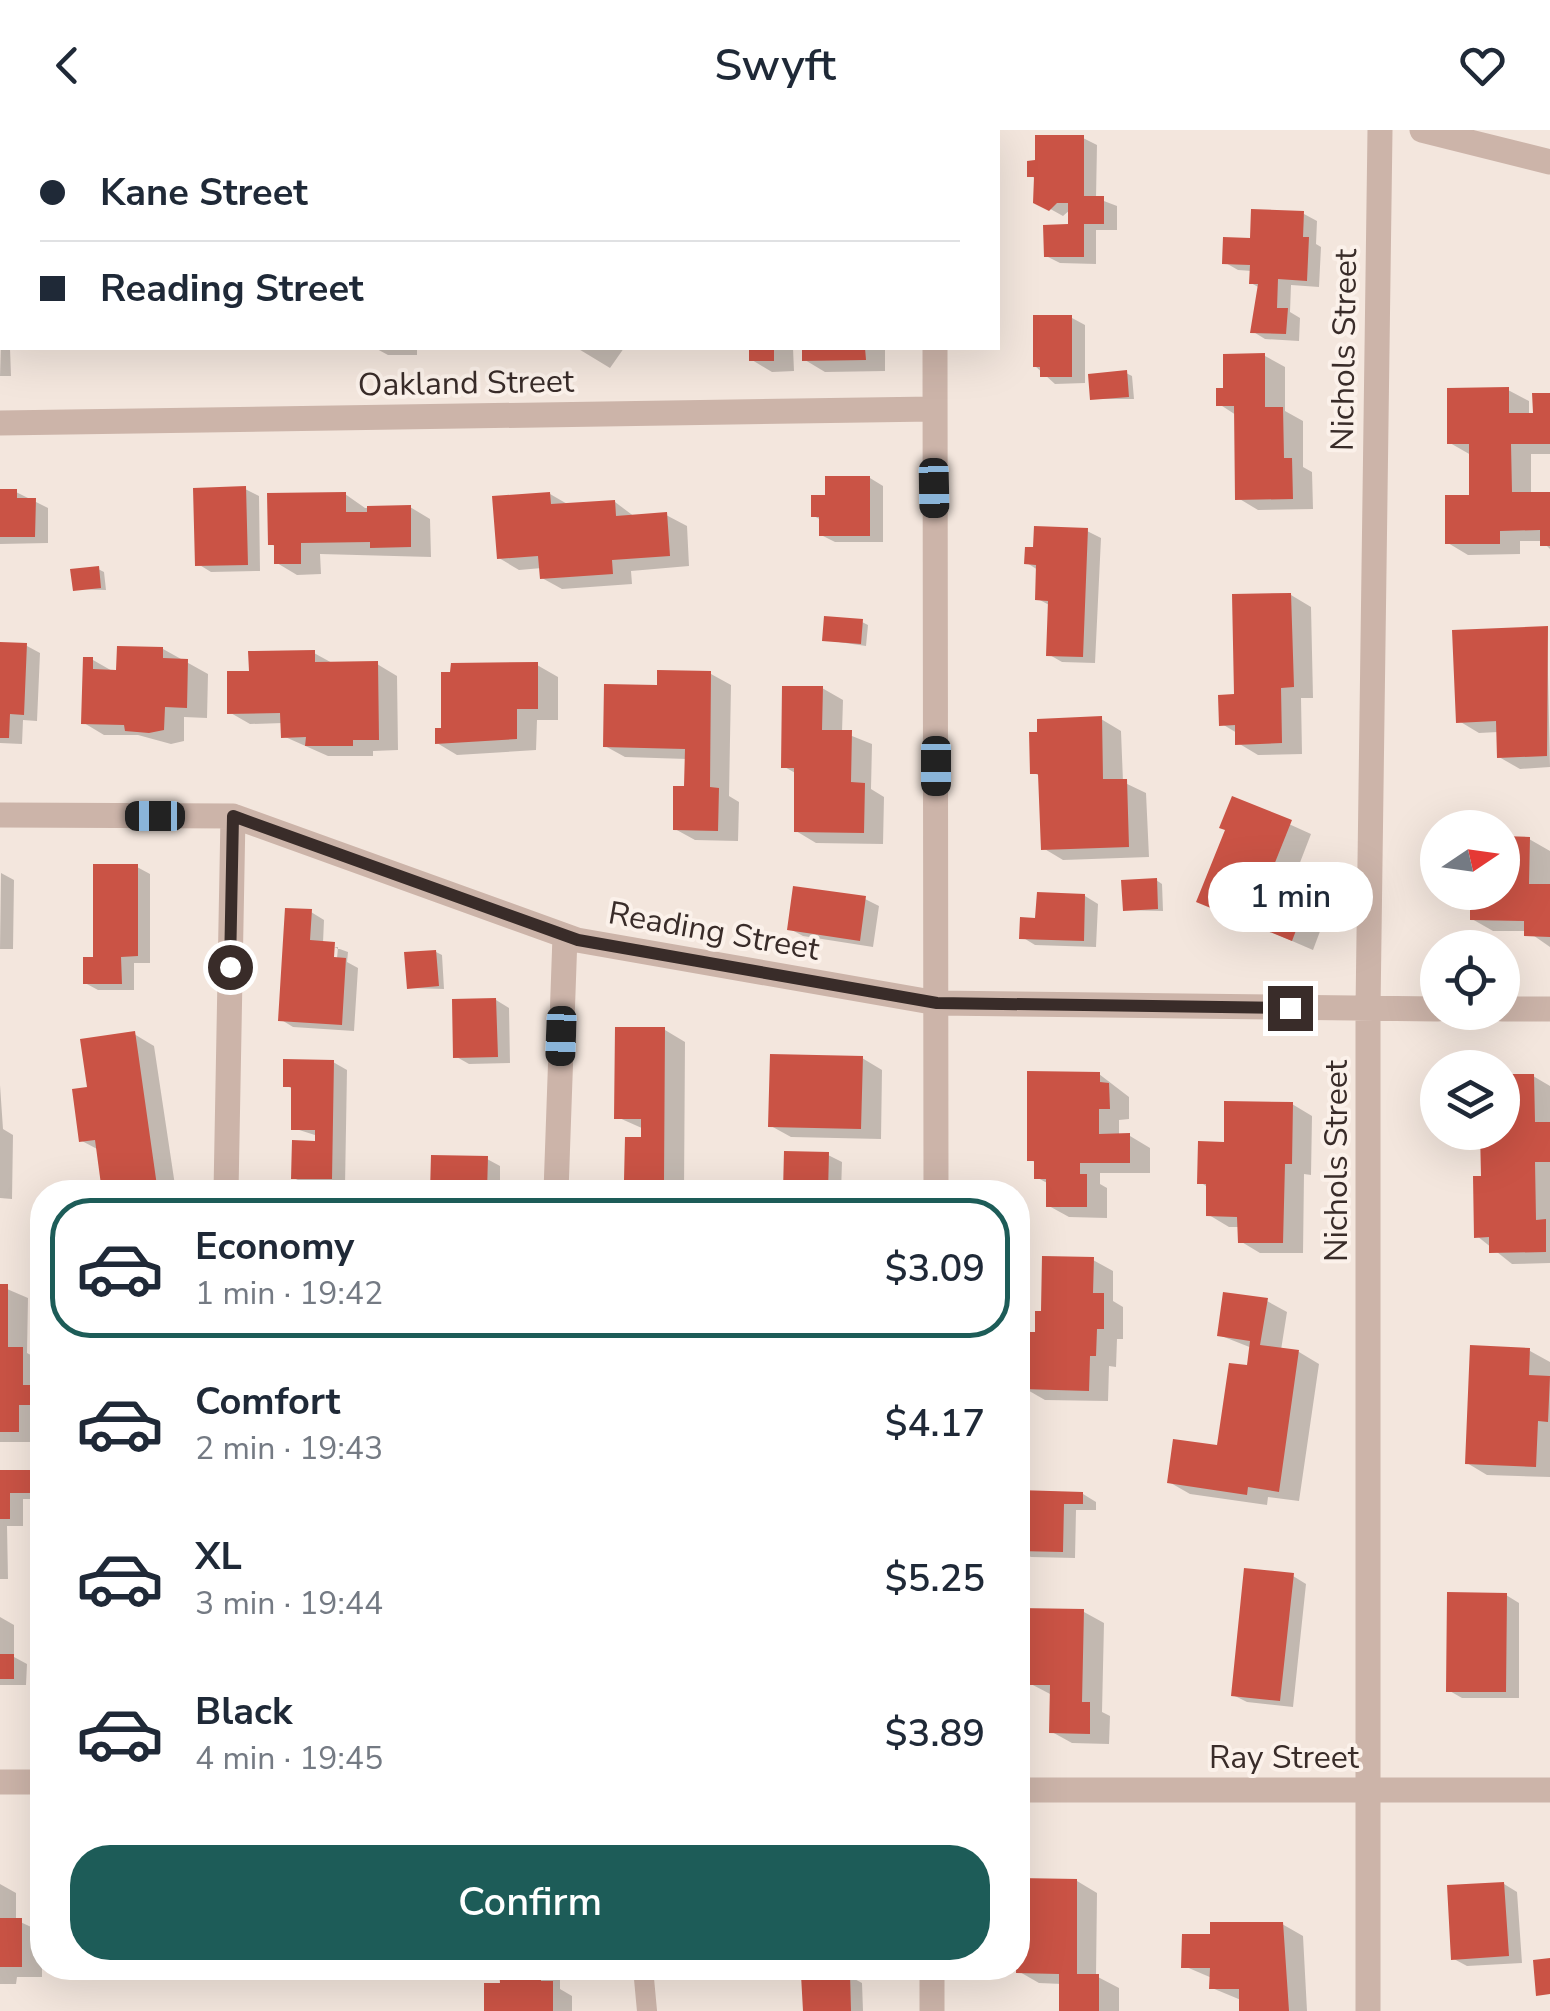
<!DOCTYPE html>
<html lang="en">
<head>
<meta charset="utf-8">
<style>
	body { margin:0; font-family:"Nunito Sans",sans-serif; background:#f2f2f3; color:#1f2937; height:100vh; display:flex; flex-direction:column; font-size:38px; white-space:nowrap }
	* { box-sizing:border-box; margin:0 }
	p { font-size:32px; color:#747a83 }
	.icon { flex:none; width:55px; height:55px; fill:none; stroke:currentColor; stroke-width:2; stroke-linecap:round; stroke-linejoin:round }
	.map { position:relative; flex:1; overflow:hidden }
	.details { position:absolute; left:30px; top:1050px; width:1000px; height:800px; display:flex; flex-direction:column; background:#fff; border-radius:40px; box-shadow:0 10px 40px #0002 }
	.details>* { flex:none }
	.guide { position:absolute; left:0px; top:0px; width:1000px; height:220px; box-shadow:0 10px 40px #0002; display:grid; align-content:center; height:220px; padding:0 40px; background:#fff }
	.needle { width:65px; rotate:77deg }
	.tools { position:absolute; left:1420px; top:680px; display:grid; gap:20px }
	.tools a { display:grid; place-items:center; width:100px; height:100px; border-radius:50%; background:#fff; box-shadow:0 10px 40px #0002; font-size:50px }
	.end { position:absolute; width:45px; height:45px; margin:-22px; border:12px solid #392c29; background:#fff; box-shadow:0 0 0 5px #fff }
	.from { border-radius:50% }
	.bubble { position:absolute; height:70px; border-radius:35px; background:#fff; box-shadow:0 10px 40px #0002; font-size:32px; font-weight:600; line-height:70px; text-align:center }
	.car { position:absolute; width:30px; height:60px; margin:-30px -15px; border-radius:12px; box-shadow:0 0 8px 2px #0007; background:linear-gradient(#222 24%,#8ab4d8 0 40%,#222 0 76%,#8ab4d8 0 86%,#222 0) }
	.guide b { display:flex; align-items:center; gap:35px; height:95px; font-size:38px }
	.guide b+b { border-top:2px solid #e0e1e3 }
	.guide i { width:25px; height:25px; background:#1f2937 }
	ul { padding:18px 0 0; list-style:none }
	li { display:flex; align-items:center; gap:30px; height:140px; margin:0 20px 15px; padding:0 20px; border:5px solid transparent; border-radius:40px }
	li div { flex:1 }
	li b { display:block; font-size:38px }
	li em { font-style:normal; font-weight:600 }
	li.active { border-color:#1d5c58 }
	li>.icon { width:90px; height:90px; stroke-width:1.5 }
	.action { display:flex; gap:20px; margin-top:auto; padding:20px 40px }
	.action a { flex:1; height:115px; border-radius:40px; background:#1d5c58; color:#fff; font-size:40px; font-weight:600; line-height:115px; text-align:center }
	header { display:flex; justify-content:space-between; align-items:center; height:130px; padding:0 40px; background:#fff; font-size:45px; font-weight:600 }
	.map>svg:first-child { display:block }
	.shadow { fill:#0003; fill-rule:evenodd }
	.building { fill:#ca5345 }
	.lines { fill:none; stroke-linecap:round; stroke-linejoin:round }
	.service { stroke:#ccb4a9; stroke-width:20 }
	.minor { stroke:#ccb4a9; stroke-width:25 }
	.route { stroke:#392c29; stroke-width:12 }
	.labels { text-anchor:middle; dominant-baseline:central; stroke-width:8; stroke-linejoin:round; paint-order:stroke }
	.street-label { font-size:32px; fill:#392c29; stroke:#fbf1ea }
</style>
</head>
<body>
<header><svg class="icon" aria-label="back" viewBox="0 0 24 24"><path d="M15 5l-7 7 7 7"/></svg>Swyft<svg class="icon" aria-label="heart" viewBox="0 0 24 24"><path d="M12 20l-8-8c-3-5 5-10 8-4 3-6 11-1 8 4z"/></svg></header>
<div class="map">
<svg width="1550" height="1881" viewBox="0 0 1550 1881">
	<rect width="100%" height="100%" fill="#f3e6dd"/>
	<path class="shadow" d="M0,0h73v2h-71v11z
		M193,0h53v2h-53z
		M505,0h118v2h-113z
		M812,0h45v2h-45z
		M1083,8l14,7 -1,53 21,8v24h-21v34l-36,-1 -14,-7 25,-29v-18l-8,7 -27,-15v-22l-6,-4z
		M1304,84l13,7 -1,23 5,3 -2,40 -28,-2 -1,27 10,6 -1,23 -34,-2 -13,-8 8,-43 -9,-5 1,-12 -14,-1 -14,-8z
		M0,98h2l-2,64z
		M2,180v38h8l1,28h-11z
		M1072,188l13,7v58l-30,1 -20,-18z
		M375,218h42v7h-29z
		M577,218h47l-14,20z
		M692,218h42v1h-40z
		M752,218h41l1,23 -22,1 -20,-12z
		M804,218h81v23l-60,1 -20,-12z
		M1265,226l20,11v44l18,10v46l9,5 1,37 -55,1 -20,-12 -2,-83 -17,-11 7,-13z
		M1126,243l6,3 2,23h-42z
		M1508,260l21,11v14h6l15,-20v59h-19v41h19v54l-8,-8h-22v13l-52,1 -20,-12 24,-46 -1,-42 -21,-12z
		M870,348l13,8v56h-48l-14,-7v-15l-7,-4 14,-19z
		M245,359l14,7 1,75 -49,1 -13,-8z
		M0,362h16l32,16v35l-48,1z
		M345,364l20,14 45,-1 20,12 1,38 -111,-3 1,20 -24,1 -20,-12 -1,-16 -6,-4z
		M550,364l19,11 46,-3 20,15 31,-2 21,11 2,40 -58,5 1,13 -70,5 -20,-11v-10l-23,2 -20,-12z
		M1087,401l14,7 -6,125 -33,-1 -14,-8 3,-48 -13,-7v-29l-11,-7z
		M98,439l6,3 2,18 -31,-1z
		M1291,465l20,12 2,91h-12l1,56 -44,1 -20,-12 -1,-10 -15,-9z
		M862,492l6,3 -2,21 -41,-6z
		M1547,498l3,139 -30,2 -21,-12 -1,-25 -19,1 -20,-12z
		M0,514l27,2 13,7 -3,68 -14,-1 -1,24 -22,-1z
		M163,519l45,25 -1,44 -23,-1v24l-13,3 -33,-9h-34l-20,-12 9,-63 21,12z
		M314,523l20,11h43l20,12 1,74 -25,1v5h-45l-45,-20v-13l-33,1 -21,-12 22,-39z
		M537,535l21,12v43h-21l-1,30 -79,5 -20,-12 6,-13z
		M711,544l20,11 -2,111 10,6 -1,39 -43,-1 -20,-11 11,-40 1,-30 -62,-2 -20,-11 54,-58z
		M822,558l21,12 -1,32 30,12 -1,45 13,8 -1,47 -67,-1 -20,-12 1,-57 -14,-8z
		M1101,589l20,12 2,51 23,11 3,64 -86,3 -20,-12 -2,-71 -8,-5z
		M1233,669l78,35 -22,57 39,19 -15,40 -114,-49 29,-71z
		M1529,709l21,12v96l-23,-16h-34l-21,-12 30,-27z
		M137,737l13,7v89h-16v27h-36l-13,-7z
		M1,743l13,7 -1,69h-13z
		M1156,750l6,4 1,27 -38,-1z
		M1085,766l13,8 -2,43 -61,-2 -13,-8 16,-17z
		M865,769l14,7 -6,41 -70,-11 -13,-7z
		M311,782l13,8 -1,23 25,9 -1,10 11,6 -4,63 -61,-4 -13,-8zM333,817h5l-2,23 -5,-1z
		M436,822l6,3 2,34 -35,-1z
		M496,870l13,8 1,55 -41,1 -14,-8z
		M665,900l20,12 -1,149 -37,-1 -20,-12 17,-49 -27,-12z
		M134,904l20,12 22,146h-71l-6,-42 -17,-9 8,-52z
		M862,928l20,12 -1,69 -90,-2 -20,-11z
		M333,932l14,8 -2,116 -38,-1 -13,-7 24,-34v-8l-25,-8 1,-38 -8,-5z
		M1099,944l30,23v22l-10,1v16h11l20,12v25h-50v11l7,4v30l-38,-1 -20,-11v-22l-13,-7v-14l-6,-4z
		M1533,946l17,10v177l-38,1 -35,-28 7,-57z
		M0,955l3,44 10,6 -1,64 -12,-1z
		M1292,974l20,12 -1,59 -7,-1 -1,79h-43l-20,-12v-14h-11l-20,-12v-27l-9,-6 26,-38z
		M828,1025l14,7 -1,30 -56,-2z
		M433,1028l54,1 13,7v26h-67z
		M1093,1130l20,11v30l10,6v32h-6l-1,28 -7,-1 -1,35 -63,-1 -21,-12 19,-74z
		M0,1156l28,12 -1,55 15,8 -4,81h-38z
		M1267,1171l20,11 -6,38 18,2 20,12 -20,137 -31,-4 -1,8 -77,-11 -21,-12 50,-34 30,-81 3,-19 -33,-13z
		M1530,1221l20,11v115l-63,-2 -20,-12z
		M0,1342l42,3v24h-19v27h-16l1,53h-8z
		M1019,1363l64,1 13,8v8h-20l-1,48 -44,-1 -13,-7z
		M1293,1446l13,8 -13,123 -46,-5 -14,-7z
		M1506,1465l13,8v95h-57l-14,-8z
		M1084,1482l20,11 -2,89 8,4 -1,28 -37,-1 -20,-11v-37l-23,-12 1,-30 -12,-7z
		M0,1487l14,8v32l13,7 -1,21h-26z
		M1018,1750l59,1 20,12 -1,83 23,12v23h-58l1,-27 -23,-1 -21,-12z
		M0,1754l16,9v27l26,12v45h-25l-1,7h-16z
		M1504,1754l13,8 5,71 -55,3 -13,-7z
		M1282,1794l21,12 4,75h-66v-11l-29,-12v-10l-28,-12 29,-30z
		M502,1838h50l8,4v17l12,7v15h-85l15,-25z
		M776,1838h57v8h16l13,7 1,28h-58l-1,-37z"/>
	<path class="building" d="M1035,5h49v61h20v28h-20v33h-40l-1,-32 25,-1v-21h-11l-8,8 -16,-8 1,-26h-7v-16l8,-1z
		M1251,79l53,2 -1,26h6l-2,44 -29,-2 -1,29h11l-2,26 -36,-1 8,-49h-9l1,-19 -28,-1 1,-27 27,1z
		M1033,185h39v62h-32v-10h-7z
		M749,218h25v13h-25z
		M802,218h63l1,12 -64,1z
		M1265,223v54h18l1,51h8l1,41 -58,1 -1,-94h-18v-18h7v-34z
		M1127,240l2,27 -39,3 -2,-26z
		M1509,257v26h24l-1,-20h18v51h-39l1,48h38v54h-10v-16l-40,1v13h-55v-49h24v-51h-22v-56z
		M825,346h45v60h-51v-19h-8v-22h14z
		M246,356l2,79 -53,1 -2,-78z
		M0,359h17v9h19l-1,39h-35z
		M346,362v20h21v-6l44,-1v42l-41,1v-6l-69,1v21h-27v-19h-6l-1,-52z
		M550,362l1,12 64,-4 1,16 51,-4 3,44 -58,4 1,14 -73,5 -2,-23 -41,3 -5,-63z
		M1034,396l54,2 -5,129 -37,-1 2,-55 -13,-1 1,-35 -12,-1 1,-17h8z
		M99,436l2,22 -28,3 -3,-22z
		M1291,463l3,94 -13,1 1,55 -47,2v-20l-16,1 -1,-31 16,-1 -2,-100z
		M824,486l39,3 -2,25 -39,-3z
		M1548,496l-1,130 -50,2 -1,-37 -40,2 -4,-93z
		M0,512l27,1 -3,72 -14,-1 -1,24h-9z
		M117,516l46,1v11l25,1 -1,49 -22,-1 -1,23 -15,3 -24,-2 -1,-6 -43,-1 2,-67h10v12l23,1z
		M315,520v12l63,-1 1,79h-26v6h-48l1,-9 -25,1 -1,-25 -53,1v-43h22l-1,-20z
		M538,532v47h-21v30l-82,5v-16h6v-56h9l1,-9z
		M657,540l54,1 -1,116 9,1 -1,43 -45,-1v-44h11l1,-37 -82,-2 1,-63 53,1z
		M782,556h41l-1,44h30l-1,52 14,1 -1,50 -70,-1v-64h-13z
		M1102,586l1,63h24l2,68 -88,3 -3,-76h-8l-1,-42h8v-13z
		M1232,666l60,24 -24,60 41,16 -17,45 -96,-39 29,-72 -6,-2z
		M1502,706l28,1 -1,47h21v53l-26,-1v-15l-54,-1v-28h32z
		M93,734h45v92l-17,1 1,27h-39v-27h10z
		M1157,748l1,31 -35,2 -2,-31z
		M793,756l73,10 -6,45 -73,-11z
		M1037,762l48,2 -1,47 -65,-2 1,-22 15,1z
		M285,778l27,1 -2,31 25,2 -1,15 12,1 -4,67 -64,-4z
		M436,820l3,36 -32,3 -3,-37z
		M496,868l2,59 -45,1 -1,-59z
		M615,897h50l-1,153h-40l1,-43h16v-18h-27z
		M135,901l22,155 -55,6 -7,-52 -16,2 -7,-53 15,-2 -7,-48z
		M770,924l93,2 -2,73 -93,-2z
		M283,929l51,1 -2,119h-41l1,-39 23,1v-11h-24v-43h-8z
		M1027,941l73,1v10l9,1 1,26h-11v25l31,-1v30h-50v11h7v33h-41v-28h-12v-18h-7z
		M1502,944h32l1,48h15v40h-15l1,58 10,-1v33l-57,1v-16l-15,1 -1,-62h8l-1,-44h22z
		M1224,971l69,1 -1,62h-7l-2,79h-45l-1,-26 -31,-1v-32h-9l1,-43 26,1z
		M784,1021l45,1 -1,40 -45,-1z
		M431,1025l57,1 -1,36h-57z
		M1042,1126l52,1 -1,36h11v36h-7l-1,27h-6l-1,35 -67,-2 1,-57h12v-21h6z
		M0,1154h8v63h15v38h7v20h-11v27h-19z
		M1223,1162l45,6 -8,47 39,5 -20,142 -31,-5 -1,8 -80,-12 6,-44 44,6 12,-82 18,2 3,-24 -33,-5z
		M1470,1215l60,3 -1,27 21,1 -2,46 -10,-1 -2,46 -71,-3z
		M0,1340h39v23h-29v26h-10z
		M1018,1360l65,2v12h-19l-1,48 -45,-1z
		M1244,1438l50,5 -14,128 -49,-5z
		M1447,1462l60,1 -1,99h-60z
		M1018,1478l66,1 -2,93h8v32l-41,-1 1,-48h-23l1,-38h-10z
		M0,1524h14v25h-14z
		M1018,1748l59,1v95h22v37h-40v-37l-43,-1z
		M1504,1752l5,74 -58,4 -4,-75z
		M0,1788h22v49h-22z
		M1210,1792h73l6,89h-50v-22h-30l1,-21h-29l1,-34h28z
		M1550,1828v36l-14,2 -3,-36z
		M499,1838h42v13h12v30h-69v-28h16z
		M850,1843l1,38h-48l-2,-36z"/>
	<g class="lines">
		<path class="service" d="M643,1838l4,43"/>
		<path class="minor" d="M1422,0l128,32
			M941,2v-2
			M935,218l1,844
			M0,293l933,-14
			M0,685l233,1 344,124 360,63 501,6
			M1502,879h48
			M226,1062l7,-376
			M556,1062l9,-256
			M0,1652h42
			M1018,1660h532
			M932,1881v-43
			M1368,1881v-1002l12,-879"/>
	</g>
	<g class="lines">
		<path class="route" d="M230,837l3,-151 345,124 359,63 353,5"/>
	</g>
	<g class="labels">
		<g class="street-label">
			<text transform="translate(1344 220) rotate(-89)">Nichols Street</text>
			<text transform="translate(466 253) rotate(-1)">Oakland Street</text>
			<text transform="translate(714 801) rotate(10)">Reading Street</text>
			<text transform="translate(1336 1031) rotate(-90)">Nichols Street</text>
			<text x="1284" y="1627">Ray Street</text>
		</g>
	</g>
</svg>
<div class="tools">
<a><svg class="needle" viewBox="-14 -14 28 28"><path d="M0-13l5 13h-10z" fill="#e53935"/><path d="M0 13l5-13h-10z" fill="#747a83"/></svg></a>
<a><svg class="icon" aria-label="locate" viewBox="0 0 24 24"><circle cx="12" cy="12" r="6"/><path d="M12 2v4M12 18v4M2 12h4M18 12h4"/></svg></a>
<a><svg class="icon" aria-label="layers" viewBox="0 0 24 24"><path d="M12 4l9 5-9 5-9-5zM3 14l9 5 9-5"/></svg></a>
</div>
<i class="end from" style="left:230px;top:837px"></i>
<i class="end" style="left:1290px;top:878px"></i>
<div class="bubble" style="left:1208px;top:732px;width:165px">1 min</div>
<i class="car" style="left:934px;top:358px;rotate:179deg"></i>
<i class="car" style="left:936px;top:636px;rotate:180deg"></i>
<i class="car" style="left:155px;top:686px;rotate:270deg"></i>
<i class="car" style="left:561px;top:906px;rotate:182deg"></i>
<div class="guide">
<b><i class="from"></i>Kane Street</b>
<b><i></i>Reading Street</b>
</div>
<section class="details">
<ul>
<li class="active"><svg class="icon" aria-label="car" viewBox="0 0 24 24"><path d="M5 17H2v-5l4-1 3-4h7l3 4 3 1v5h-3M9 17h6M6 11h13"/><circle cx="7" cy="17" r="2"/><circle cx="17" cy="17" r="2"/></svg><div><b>Economy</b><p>1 min · 19:42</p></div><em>$3.09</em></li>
<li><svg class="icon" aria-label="car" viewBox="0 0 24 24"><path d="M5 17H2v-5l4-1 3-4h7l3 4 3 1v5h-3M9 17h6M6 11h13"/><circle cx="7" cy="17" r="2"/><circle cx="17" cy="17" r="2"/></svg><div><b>Comfort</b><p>2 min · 19:43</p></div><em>$4.17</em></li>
<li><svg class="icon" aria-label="car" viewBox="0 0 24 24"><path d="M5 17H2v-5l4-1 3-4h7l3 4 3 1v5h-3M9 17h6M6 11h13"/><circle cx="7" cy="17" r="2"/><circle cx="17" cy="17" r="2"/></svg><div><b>XL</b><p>3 min · 19:44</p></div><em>$5.25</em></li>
<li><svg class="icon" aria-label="car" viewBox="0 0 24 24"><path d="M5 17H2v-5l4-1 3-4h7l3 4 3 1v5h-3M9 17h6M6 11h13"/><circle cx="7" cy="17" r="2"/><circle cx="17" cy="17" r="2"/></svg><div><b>Black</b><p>4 min · 19:45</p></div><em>$3.89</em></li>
</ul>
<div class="action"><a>Confirm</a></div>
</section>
</div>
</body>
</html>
